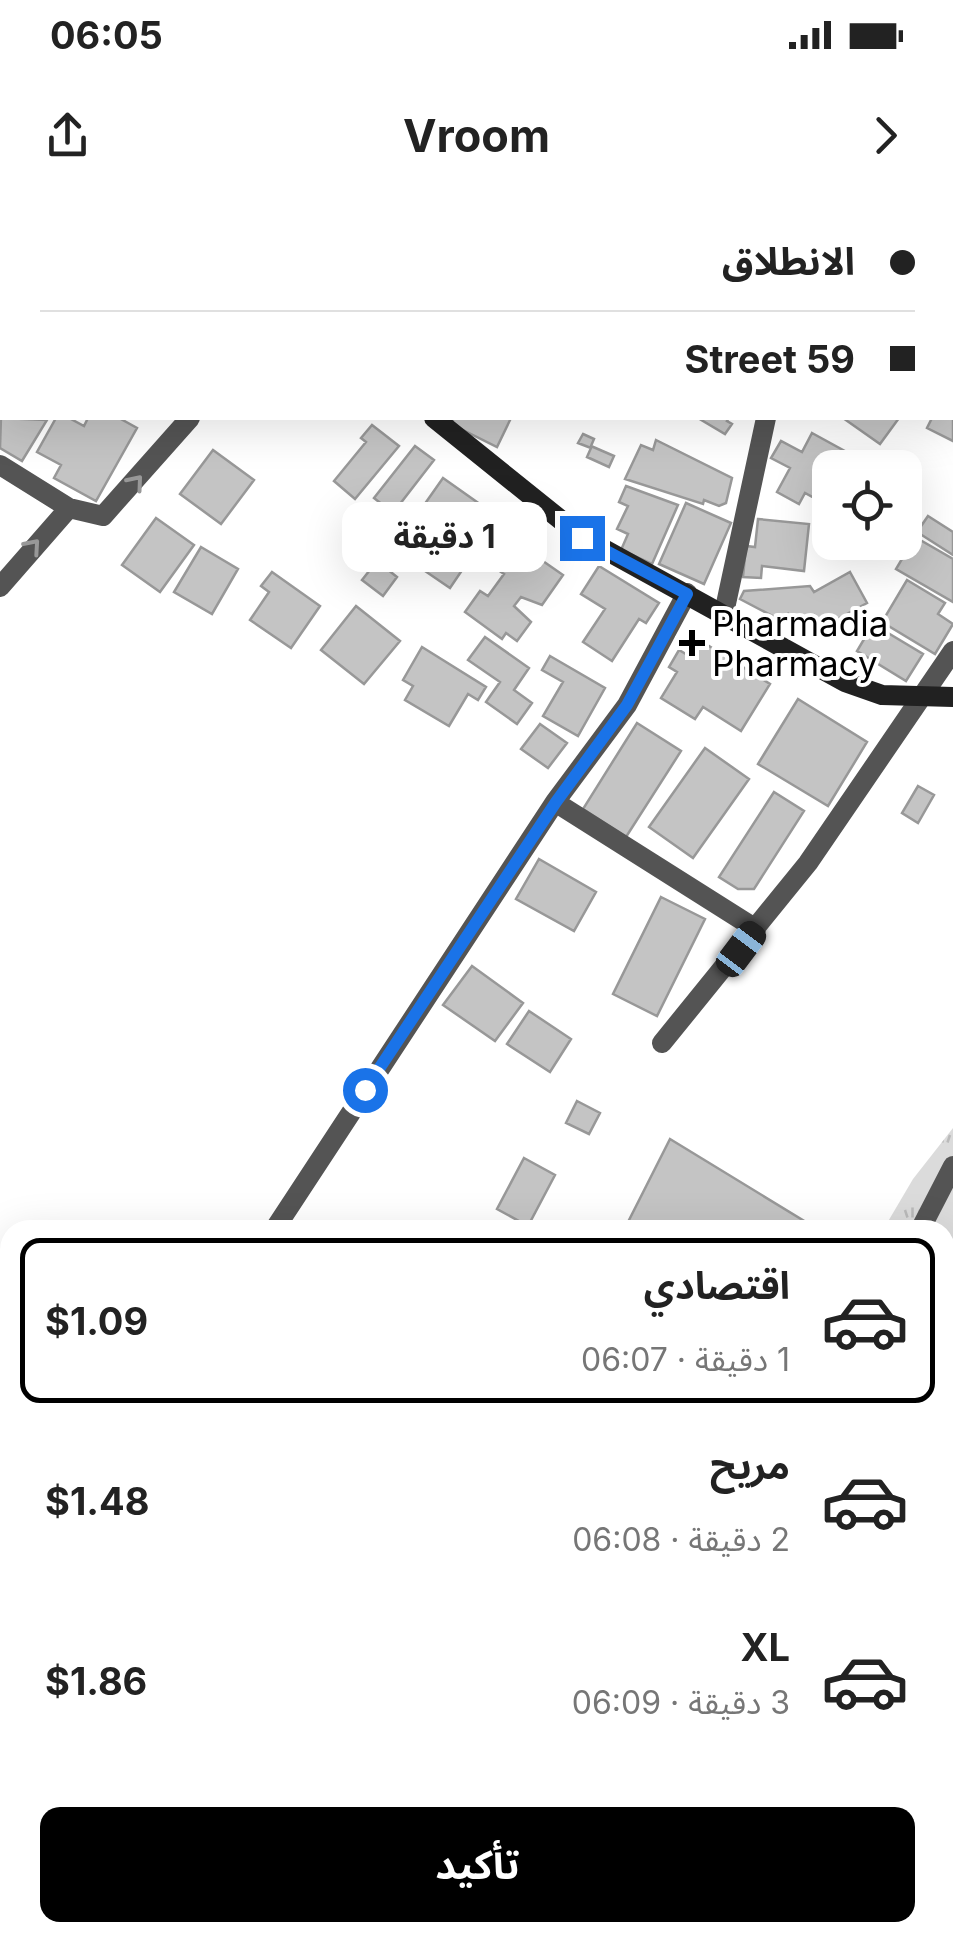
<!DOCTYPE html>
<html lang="ar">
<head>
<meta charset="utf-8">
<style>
	body { margin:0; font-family:Inter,"Noto Sans Arabic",sans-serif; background:#f6f6f6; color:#222; direction:rtl; height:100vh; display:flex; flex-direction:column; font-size:38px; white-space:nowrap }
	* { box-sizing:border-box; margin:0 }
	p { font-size:32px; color:#767676 }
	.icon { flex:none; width:55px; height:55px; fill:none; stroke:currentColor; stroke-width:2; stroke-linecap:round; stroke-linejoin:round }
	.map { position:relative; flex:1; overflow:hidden; direction:ltr }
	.drawer { position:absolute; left:0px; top:1020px; width:955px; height:722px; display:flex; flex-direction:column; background:#fff; border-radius:30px 30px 0 0; box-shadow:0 10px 40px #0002; direction:rtl }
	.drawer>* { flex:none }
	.guide { position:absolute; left:0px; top:0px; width:955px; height:220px; box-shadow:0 10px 40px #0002; direction:rtl; display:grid; align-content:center; height:220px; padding:0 40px; background:#fff }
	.fabs { position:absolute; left:812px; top:250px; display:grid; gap:20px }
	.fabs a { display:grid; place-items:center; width:110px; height:110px; border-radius:20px; background:#fff; box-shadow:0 10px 40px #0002; font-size:50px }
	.end { position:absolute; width:45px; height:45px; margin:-22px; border:12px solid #1a73e8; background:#fff; box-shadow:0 0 0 5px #fff }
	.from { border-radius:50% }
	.bubble { position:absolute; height:70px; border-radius:20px; background:#fff; box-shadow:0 10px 40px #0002; font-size:32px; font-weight:700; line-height:70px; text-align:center; direction:rtl }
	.car { position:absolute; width:30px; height:60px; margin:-30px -15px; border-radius:12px; box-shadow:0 0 8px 2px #0007; background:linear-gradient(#222 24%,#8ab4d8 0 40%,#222 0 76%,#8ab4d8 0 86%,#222 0) }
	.guide b { display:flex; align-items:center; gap:35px; height:95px; font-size:38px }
	.guide b+b { border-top:2px solid #e0e0e0 }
	.guide i { width:25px; height:25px; background:#222 }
	ul { padding:18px 0 0; list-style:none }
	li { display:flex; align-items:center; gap:30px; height:165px; margin:0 20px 15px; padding:0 20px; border:5px solid transparent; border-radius:20px }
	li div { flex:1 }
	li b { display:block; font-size:38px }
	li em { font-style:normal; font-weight:700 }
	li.on { border-color:#000 }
	li>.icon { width:90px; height:90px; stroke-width:1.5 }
	.cta { display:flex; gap:20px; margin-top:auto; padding:20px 40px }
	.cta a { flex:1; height:115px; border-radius:20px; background:#000; color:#fff; font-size:40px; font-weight:700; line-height:115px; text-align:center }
	.status { display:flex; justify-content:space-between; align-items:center; height:70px; padding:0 50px; background:#fff; direction:ltr }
	.status svg { height:28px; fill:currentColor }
	header { display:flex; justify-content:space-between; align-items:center; height:130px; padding:0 40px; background:#fff; font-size:45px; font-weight:700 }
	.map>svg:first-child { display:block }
	.grass { fill:url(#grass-tufts) }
	.building { fill:#c4c4c4; stroke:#989898; stroke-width:2.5 }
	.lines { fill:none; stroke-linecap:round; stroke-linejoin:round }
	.highway-casing { stroke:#dbdbdb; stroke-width:34 }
	.street { stroke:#545454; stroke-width:20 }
	.secondary { stroke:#212121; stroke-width:20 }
	.highway { stroke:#000; stroke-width:30 }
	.oneway { stroke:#989898 }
	.route { stroke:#1a73e8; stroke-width:12 }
	.poi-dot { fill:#000; stroke:#fff; stroke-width:4 }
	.labels { text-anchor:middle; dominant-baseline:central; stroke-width:8; stroke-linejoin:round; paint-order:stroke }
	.poi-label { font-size:35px; fill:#000; stroke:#fff; text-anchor:start }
</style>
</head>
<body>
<div class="status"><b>06:05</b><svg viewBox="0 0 49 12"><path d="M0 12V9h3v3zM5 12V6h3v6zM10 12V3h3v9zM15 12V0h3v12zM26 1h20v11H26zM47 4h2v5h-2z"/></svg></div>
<header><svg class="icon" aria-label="forward" viewBox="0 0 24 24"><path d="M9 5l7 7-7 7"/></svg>Vroom<svg class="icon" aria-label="share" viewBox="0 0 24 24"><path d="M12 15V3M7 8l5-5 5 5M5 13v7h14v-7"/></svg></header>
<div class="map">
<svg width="953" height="1741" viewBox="0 0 953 1741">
	<defs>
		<pattern id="grass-tufts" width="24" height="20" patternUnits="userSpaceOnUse" patternTransform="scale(2.5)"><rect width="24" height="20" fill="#dbdbdb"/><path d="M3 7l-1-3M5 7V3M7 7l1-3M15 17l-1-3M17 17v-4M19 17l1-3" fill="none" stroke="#bababa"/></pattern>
	</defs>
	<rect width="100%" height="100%" fill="#fff"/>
	<path class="grass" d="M953,928v242l-8,-4v-136h-62l30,-51z
		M165,1733h462l-4,8h-450z"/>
	<path class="building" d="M2,185v33l45,2 -25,41 -22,-13z
		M953,195v46l-26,-13 5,-10h20z
		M56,218h13l15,8 4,-8h31l18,10 -41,73 -42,-23 7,-13 -24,-13z
		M454,218h57l-14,29 -46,-23z
		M698,218h31l-2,3 5,3 -7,10z
		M843,218h56l-19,26z
		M372,225l27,21 -44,53 -21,-18 32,-39 -5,-4z
		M812,233l40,22 -8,13h-14v11l-12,21 -13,-7 -6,11 -22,-12 13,-24 -19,-10 10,-17 21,11z
		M583,234l11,5 -3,7 23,10 -5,11 -22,-10 4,-9 -13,-5z
		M656,240l76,38 -6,25 -7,3 -15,-6 -1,4 -78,-25 16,-34 12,5z
		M415,246l19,14 -41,53 -19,-15z
		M213,250l41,30 -33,44 -41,-30z
		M443,278l58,41 -18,26 -22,-16 -5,6 -9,-6 -3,5 -27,-19z
		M626,286l52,19 -26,59 -31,-14 7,-16 -11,-5 11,-23 -9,-4z
		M686,303l45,20 -27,61 -45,-20z
		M928,316l25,16v23l-36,-23z
		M156,318l38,27 -34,47 -38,-27z
		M758,319l51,5 -5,47 -42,-5 -1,12 -18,-1 3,-31 9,1z
		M405,325l33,23 -11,16 -33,-24z
		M915,337l38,22v43l-57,-33z
		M517,343l46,32 -21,30 -21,-8 -7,9 17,16 -14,19 -11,-8 -4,6 -37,-27 15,-21 8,5 16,-22 -6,-4z
		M462,346l11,8 -23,34 -25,-17 12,-17 14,9z
		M201,347l37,22 -26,45 -38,-22z
		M377,361l20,16 -14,19 -21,-16z
		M599,366l60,37 -13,20 -7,-4 -27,42 -29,-19 22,-33 -24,-15z
		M272,372l48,34 -29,42 -41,-28 19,-28 -8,-6z
		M850,372l17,31 -46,25 -7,-13 -20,10 -6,-11 -6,7 -42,-22 4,-8 66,-5 4,6z
		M907,380l38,23 -7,11 15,10 -18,30 -53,-32z
		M356,406l44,35 -36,43 -43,-34z
		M873,424l50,30 -17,27 -49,-30z
		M485,437l44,31 -15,22 18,13 -15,21 -31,-22 14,-20 -32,-22z
		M701,441l69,43 -29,47 -38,-24 -8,12 -34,-21 16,-26 -8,-5 10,-17 12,7z
		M422,447l64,40 -8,13 -10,-6 -19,32 -44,-26 8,-14 -10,-6z
		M550,456l55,32 -27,48 -35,-20 20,-34 -21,-12z
		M798,499l69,43 -39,64 -70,-42z
		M637,523l44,28 -55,86 -43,-28z
		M540,524l27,19 -19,25 -27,-19z
		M705,548l44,31 -56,79 -44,-31z
		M918,586l16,9 -16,28 -16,-10z
		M774,592l30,19 -50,78h-16l-19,-12z
		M539,659l57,33 -22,39 -58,-32z
		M661,697l44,22 -48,97 -44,-22z
		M472,766l51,37 -28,38 -52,-36z
		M529,811l42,28 -21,33 -43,-28z
		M577,901l23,12 -11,21 -23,-11z
		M670,939l149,91h-195z
		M524,958l31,17 -27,51 -31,-17z"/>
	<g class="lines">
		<defs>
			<path id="highway" d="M944,1741l9,-28"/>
		</defs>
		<use href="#highway" class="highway-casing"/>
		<path class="street" d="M352,2l1,-2
			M831,2l1,-2
			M952,178l1,1
			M0,265l69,43 34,8 87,-98
			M0,387l69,-79
			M724,413l42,-195
			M555,602l201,127
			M662,843l146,-180 145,-212
			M274,1030l281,-428 72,-97 60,-112
			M920,1030l33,-64
			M495,1741l4,-9"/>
		<path class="secondary" d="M207,0l2,2
			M434,218l148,119 263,145 37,13 71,2"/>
		<use href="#highway" class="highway"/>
	</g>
	<defs><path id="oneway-chevron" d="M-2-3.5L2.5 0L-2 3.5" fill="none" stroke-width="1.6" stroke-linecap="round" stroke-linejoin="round" transform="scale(2.5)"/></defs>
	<g class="oneway">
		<use href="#oneway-chevron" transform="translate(136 282) rotate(-50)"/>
		<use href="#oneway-chevron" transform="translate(33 346) rotate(-49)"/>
	</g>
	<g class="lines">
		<path class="route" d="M365,890l191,-288 71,-97 60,-111 -105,-56"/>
	</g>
	<path class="poi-dot" d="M687 428h10v10h10v10h-10v10h-10v-10h-10v-10h10z"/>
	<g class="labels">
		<g class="poi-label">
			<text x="712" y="423">Pharmadia<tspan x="712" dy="40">Pharmacy</tspan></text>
		</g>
	</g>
</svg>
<div class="fabs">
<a><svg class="icon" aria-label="locate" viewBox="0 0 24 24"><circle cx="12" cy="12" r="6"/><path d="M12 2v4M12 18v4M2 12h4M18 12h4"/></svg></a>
</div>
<i class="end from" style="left:365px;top:890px"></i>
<i class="end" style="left:582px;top:338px"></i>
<div class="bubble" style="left:342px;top:302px;width:205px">1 دقيقة</div>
<i class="car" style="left:741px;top:749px;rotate:37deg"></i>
<div class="guide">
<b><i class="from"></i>الانطلاق</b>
<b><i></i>Street 59</b>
</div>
<section class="drawer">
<ul>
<li class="on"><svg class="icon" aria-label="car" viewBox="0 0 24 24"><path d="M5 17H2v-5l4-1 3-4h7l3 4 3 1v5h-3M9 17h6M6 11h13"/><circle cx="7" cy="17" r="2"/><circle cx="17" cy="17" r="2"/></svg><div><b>اقتصادي</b><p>1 دقيقة · 06:07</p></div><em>$1.09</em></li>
<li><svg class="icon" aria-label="car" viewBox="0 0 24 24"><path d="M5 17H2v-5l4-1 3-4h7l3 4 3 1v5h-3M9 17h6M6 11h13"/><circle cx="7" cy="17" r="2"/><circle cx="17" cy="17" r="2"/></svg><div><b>مريح</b><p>2 دقيقة · 06:08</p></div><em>$1.48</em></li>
<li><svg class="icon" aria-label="car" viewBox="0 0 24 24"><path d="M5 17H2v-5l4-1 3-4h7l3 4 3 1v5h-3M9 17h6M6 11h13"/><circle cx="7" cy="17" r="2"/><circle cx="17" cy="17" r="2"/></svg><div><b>XL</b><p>3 دقيقة · 06:09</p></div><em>$1.86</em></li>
</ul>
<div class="cta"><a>تأكيد</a></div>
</section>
</div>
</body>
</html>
